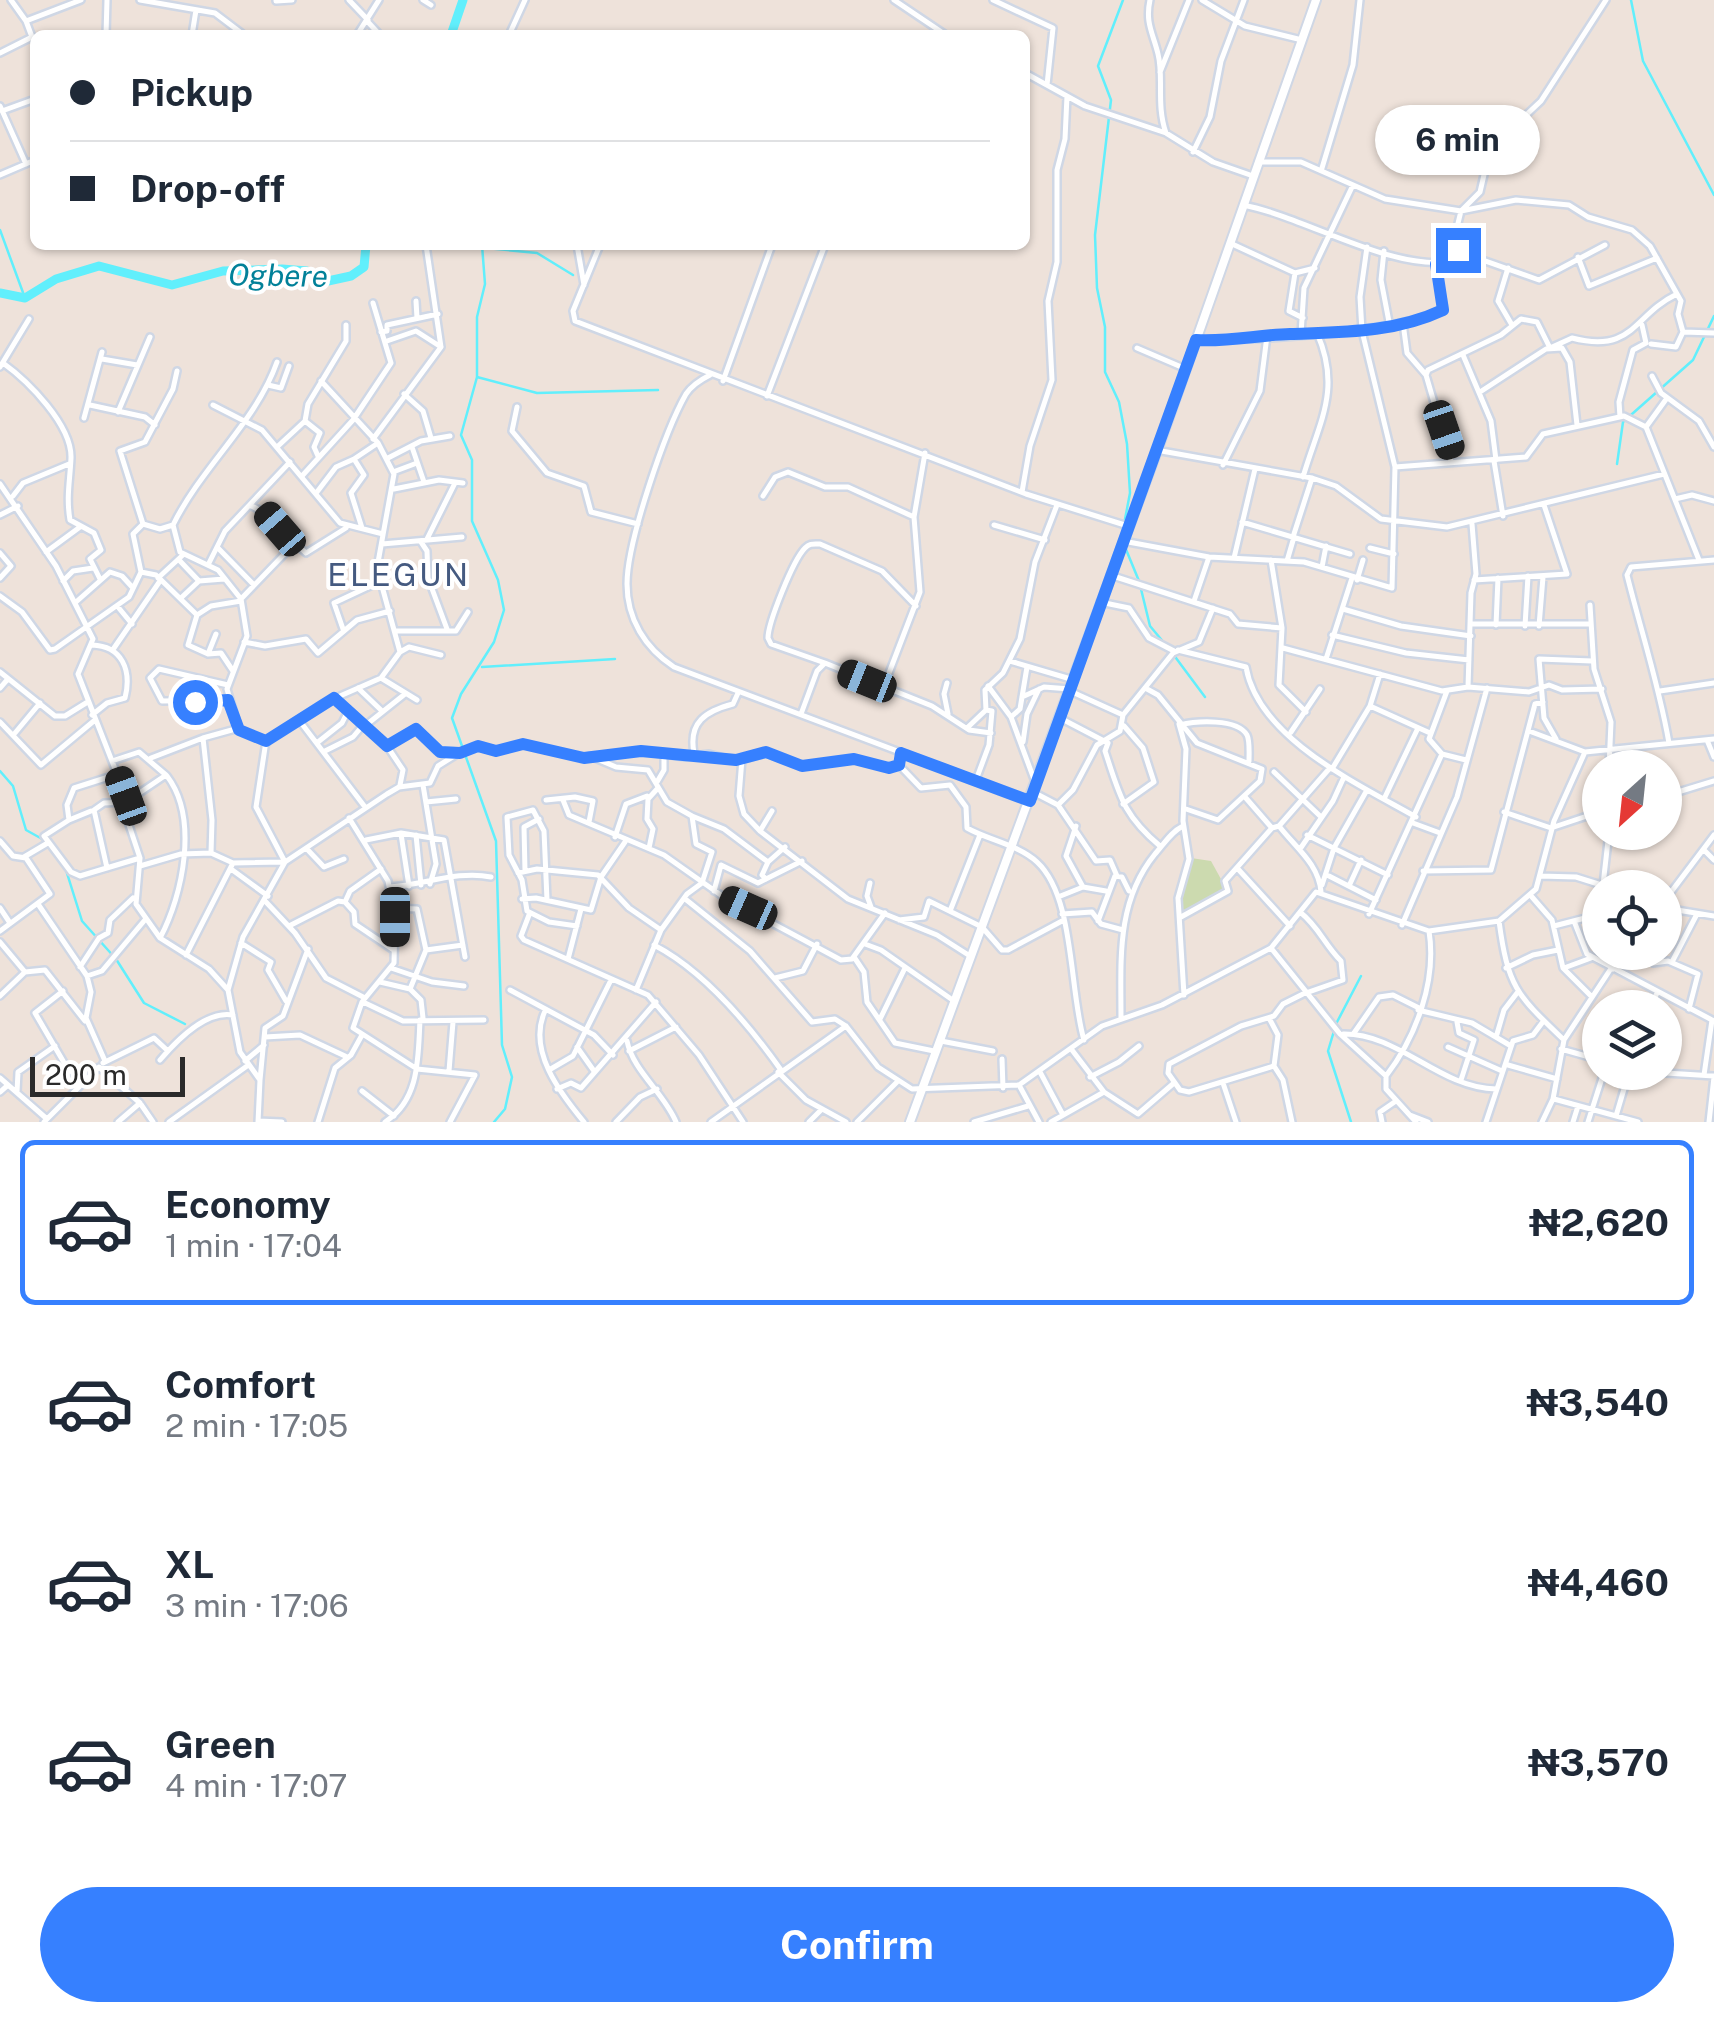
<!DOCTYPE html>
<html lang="en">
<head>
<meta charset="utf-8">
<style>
	body { margin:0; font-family:"Public Sans",sans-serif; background:#f6f6f7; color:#1f2937; height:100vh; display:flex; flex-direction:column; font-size:38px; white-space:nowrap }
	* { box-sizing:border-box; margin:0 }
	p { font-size:32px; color:#747a83 }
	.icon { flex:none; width:55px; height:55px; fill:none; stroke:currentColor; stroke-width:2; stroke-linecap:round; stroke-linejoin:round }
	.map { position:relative; height:1122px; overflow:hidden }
	.side { display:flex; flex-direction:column; background:#fff; flex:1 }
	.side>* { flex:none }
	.top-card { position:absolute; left:30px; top:30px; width:1000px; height:220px; border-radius:15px; box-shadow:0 2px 8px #0004; display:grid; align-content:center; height:220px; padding:0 40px; background:#fff }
	.needle { width:65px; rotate:207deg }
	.buttons { position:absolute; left:1582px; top:750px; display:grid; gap:20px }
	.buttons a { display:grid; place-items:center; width:100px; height:100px; border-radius:50%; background:#fff; box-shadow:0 2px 8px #0004; font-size:50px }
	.scale { position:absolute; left:30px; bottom:25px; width:155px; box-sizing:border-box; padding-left:10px; border:5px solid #2a2a2a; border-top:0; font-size:28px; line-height:35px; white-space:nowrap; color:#2a2a2a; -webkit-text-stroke:8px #fff; paint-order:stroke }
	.end { position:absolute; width:45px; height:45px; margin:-22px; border:12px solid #3680ff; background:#fff; box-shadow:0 0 0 5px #fff }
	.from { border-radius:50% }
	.bubble { position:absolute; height:70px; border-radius:35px; background:#fff; box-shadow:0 2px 8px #0004; font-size:32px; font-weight:700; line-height:70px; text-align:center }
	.car { position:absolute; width:30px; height:60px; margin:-30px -15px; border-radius:12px; box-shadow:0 0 8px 2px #0007; background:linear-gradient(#222 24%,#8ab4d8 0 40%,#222 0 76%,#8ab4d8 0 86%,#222 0) }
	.top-card b { display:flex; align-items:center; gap:35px; height:95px; font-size:38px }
	.top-card b+b { border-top:2px solid #e0e1e3 }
	.top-card i { width:25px; height:25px; background:#1f2937 }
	ul { padding:18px 0 0; list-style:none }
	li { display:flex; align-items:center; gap:30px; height:165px; margin:0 20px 15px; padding:0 20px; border:5px solid transparent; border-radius:15px }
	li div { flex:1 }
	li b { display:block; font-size:38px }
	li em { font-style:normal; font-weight:700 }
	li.selected { border-color:#3680ff }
	li>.icon { width:90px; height:90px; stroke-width:1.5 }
	.button { display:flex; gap:20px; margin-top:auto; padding:20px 40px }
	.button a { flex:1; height:115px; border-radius:60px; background:#3680ff; color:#fff; font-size:40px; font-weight:700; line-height:115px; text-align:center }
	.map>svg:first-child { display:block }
	.cemetery { fill:#ccdaaf }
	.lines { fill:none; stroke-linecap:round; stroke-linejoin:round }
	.stream { stroke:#61effc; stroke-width:2.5 }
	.river { stroke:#61effc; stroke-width:9 }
	.street-casing { stroke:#cfd7e5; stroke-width:10 }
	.secondary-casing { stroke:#cfd7e5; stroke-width:12 }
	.street { stroke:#fff; stroke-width:5 }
	.secondary { stroke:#fff; stroke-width:8 }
	.route { stroke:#3680ff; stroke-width:12 }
	.labels { text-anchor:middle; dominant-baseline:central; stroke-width:8; stroke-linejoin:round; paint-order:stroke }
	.water-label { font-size:30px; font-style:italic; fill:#028199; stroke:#fff }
	.quarter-label { font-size:32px; letter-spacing:2.5px; fill:#455a80; stroke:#fff }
</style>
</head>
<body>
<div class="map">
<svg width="1714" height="1122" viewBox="0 0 1714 1122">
	<rect width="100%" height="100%" fill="#eee2da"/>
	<path class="cemetery" d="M1191,858l20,3 16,29 -45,24 -3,-17z"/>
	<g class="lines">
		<path class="stream" d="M1631,0l12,61 71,134
			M0,230l25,68
			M482,245l3,39 -8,33v60l-16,58 11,25v61l26,59 6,30 -10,32 -33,52 -9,24 44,123 6,204 10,32 -7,32 -11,13
			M486,248l51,5 36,22
			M477,377l60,16 121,-3
			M1617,464l6,-42 70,-62 21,-44
			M1122,535l8,-42 -3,-49 -8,-42 -14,-30v-45l-8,-39 -2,-53 16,-135 -13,-34 25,-66
			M1125,547l14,34
			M1141,589l9,37 15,18
			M1173,654l32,43
			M482,667l133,-8
			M0,771l13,15 13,44 18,10
			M66,870l16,51 34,38 28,44 41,21
			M1336,1024l25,-48
			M1334,1031l-6,20 23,71"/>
		<path class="river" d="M451,35l12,-35
			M0,293l25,5 31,-19 43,-13 73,19 51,-14 59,-2 25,2 21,10 23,-5 13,-9 2,-22"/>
		<defs>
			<path id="street" d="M11,0l15,21
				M140,0l75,13 29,22
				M349,0l19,20
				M423,0l8,5
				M894,0l52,35
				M993,0l60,28 -6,57
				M1150,0c-5,23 3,33 8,54 6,23 -2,51 8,79
				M1202,0l43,26 57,14
				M276,1l16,-1
				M367,21l13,14
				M106,35l1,-35
				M192,35l4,-25
				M357,35l22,-35
				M509,35l16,-35
				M0,53l32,-16 -6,-16 55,-21
				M1160,72l29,-72
				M1025,73l60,33 81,27 47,29 40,14
				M0,106l26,58
				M2,111l33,-12
				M1193,152l17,-35 11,-56 23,-61
				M1258,162h43l84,37 76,12 55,-11 53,5 19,12 44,13 18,16 31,55 -3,13 5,18
				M1322,168l31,-103 7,-65
				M0,175l35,-15
				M1243,205c62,12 144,64 205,57l9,-11 82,29 66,-35
				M1230,243l65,30 20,-5
				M577,245l7,40
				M600,245l-27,66 2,10 451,173 102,32
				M1384,251l-3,29 9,47
				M1578,257l11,29 68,-28
				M1449,260l12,-49 19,-19 10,-43 51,-48 65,-101
				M1508,268l-10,33 14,24
				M1295,273l-6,38 14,7
				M416,301l1,17
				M1403,323l4,30 19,22 25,86
				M381,332l6,-1v-6l51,-11
				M1301,334l3,-46 49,-103
				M1196,339c43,4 219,-8 248,-31l-9,-44
				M387,341l29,-10 25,16
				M1651,344l25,3 7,-15 31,1
				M1137,348l49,21
				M1463,355l28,66 5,39
				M102,359l35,6
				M277,362c-21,60 -75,104 -104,163l7,27 38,18 23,29 6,37 -20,53 12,41 27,11 58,-38 57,-25 19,-26 -23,-84 17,-94 -16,-31 -57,-62
				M3,363c25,18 69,62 68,95 -1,23 -5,39 -1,62l24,13 7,17 -11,9 10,20
				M0,367l29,-48
				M710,375c-10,5 -18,10 -24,19 -21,37 -59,148 -59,190 0,35 18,64 47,83l356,134
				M1426,375l2,-5 73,-35 20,-16 16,3 13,26 22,-10c62,16 61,-23 105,-44
				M1652,376l9,17 38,28 15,26
				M723,381l49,-136
				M268,385l13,3 8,-22
				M1480,392l66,-43 16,-1 8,14 7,63
				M404,394l19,17 8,27
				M767,396l58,-151
				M1667,398l-21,29 53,133
				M90,405l55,12 10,8
				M213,405l49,25 78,93 43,11
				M517,407l-5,24 35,42 37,13 7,26 47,12
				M118,412l32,-75
				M1620,417l-1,-15 14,-52 13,-7 -4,-18
				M84,418l18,-66
				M305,421l15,12 -6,14 4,9
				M373,439l68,-92 -15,-102
				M277,447l28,-26 3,-17 38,-63v-16
				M412,447l12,35
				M1156,450l156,28 24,8 45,33 66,8 217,-53
				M388,458l33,-17 29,-5
				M354,459l24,-16
				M1494,461l9,55
				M1223,465l37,-74 7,-55
				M1395,467l131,-10 17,-23 81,-18 22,11
				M393,472l24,-9
				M302,476l51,-56 38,-57 -18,-60
				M1303,477c16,-55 39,-87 14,-144
				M0,484l56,82 37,73 -15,35 48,123 1,22 13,39 -4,46 24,34 49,31 19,21 12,62 20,28 -2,42
				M394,489l45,-9 24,3
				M317,492l19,-25 18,-8 10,16 -13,18 11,35
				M1022,492l8,-46 22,-66 -4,-79 9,-39v-92l8,-31 2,-43
				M13,496l10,-13 46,-19
				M763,496l12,-19 13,-5 37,15h23l66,30
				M1675,499l17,-4 22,6
				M251,506c13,3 43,37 55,47l40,-25
				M0,515l18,-9
				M1242,522l108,32
				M173,525l-13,4 -17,-5 -23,-73 25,-9 28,-53 4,-18
				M994,525l51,15
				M1293,537l19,-59
				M427,539l28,-56
				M1123,541l86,16 95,5 88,26 3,-121 -33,-136 -2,-34 7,-50
				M421,542l6,9 1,27 19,51
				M382,544l80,-7
				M217,547l37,38
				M1370,548l24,6
				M46,552l34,-25
				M0,553l11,13 -11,12
				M1234,558l21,-89
				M1271,560l11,68 -3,57 27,27
				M180,561l19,20
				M1287,561l7,-24
				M208,565l17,-34 65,-69
				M1322,567l4,-21
				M141,572l15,3 41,40 -9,30 20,9 13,-1 12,18
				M1110,575l120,39 8,10 44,4
				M158,578l26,-24
				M1357,580l6,-20
				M1474,580l93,-6 -23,-69
				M63,581l10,-10 20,-3
				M0,596l22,16 28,38 5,-1 74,-52 12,-25 -8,-38 10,-10
				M182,597l17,-16 25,-2
				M241,599l52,-54
				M1194,601l15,-44
				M76,602l34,-30 12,4 11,12
				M1100,602l29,6 20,30 25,13
				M1590,605l4,64 17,53 -2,46
				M118,607l14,17
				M1343,609l58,17 70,10
				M197,615l14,-9 30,-5
				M1471,624h120
				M1496,625l2,-47
				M1525,626l3,-50
				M1539,626l4,-49
				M343,629l-9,-26 47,-22
				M396,631h60l12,-19
				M1332,635l74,18 63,7
				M244,642l21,4 41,-7 12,14 39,-33 33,-9
				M92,645c30,1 40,25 33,53l-18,5 -15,12
				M114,648l46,-67
				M1283,648l159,43 26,-4 61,5 20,-7 13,5 40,-1
				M1178,650l68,17c12,71 112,117 170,150
				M400,652l9,-5 32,8
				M208,654l8,-20
				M1326,659l26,-81
				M1010,661l64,19
				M825,663l-54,-19 -3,-6c0,-15 25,-78 37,-90 5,-5 8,-4 15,-4l62,27 34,35
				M0,672l55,44h10l21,-13
				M381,678l36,22
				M947,683l-3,11 4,20
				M228,685l-69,-16 -9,9 12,23 66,-1
				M884,686l36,-94 -6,-75 11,-64
				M988,686l23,31 24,65
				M1468,687l3,-94 5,-19 -4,-50
				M0,688l7,-8
				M358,688l24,23
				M1147,689l11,6 39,48 65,26 -2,12 -42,39 -32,-11
				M1070,691l53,24
				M1447,691l-18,48 13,15 24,6
				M1660,691l54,-8
				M1022,697l22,-10 26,2
				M334,698l53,48 16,24 -3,15
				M1370,706l60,27
				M801,714l16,-43 8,-8 107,43 37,24 22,3
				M1011,717l9,-8 7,-42
				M1060,718l46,24
				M299,720l66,87
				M0,722l41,43 54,-45
				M1179,724l7,25 -3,72 6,38 -11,39 6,97
				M366,725l39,-31
				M1180,725c16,-4 57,-7 67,10 3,6 2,19 2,26
				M967,728l19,-18
				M1529,731l56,21
				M1291,732l29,-43
				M15,733l25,-30
				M1556,739l-12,-21 -5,-59 53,2
				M1707,740l7,17
				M266,741l-10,66 29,55
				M318,742l24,-19 6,-12
				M1023,742l4,-28 12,-25
				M1108,743l-3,8c15,45 18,64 55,95
				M1669,743c-10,-58 -28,-112 -42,-168l4,-8 83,-7
				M388,745l28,-16 21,22 19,1
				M325,751l28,-14 11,-13
				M694,753c-6,-31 12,-42 39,-49l5,-11
				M590,756l26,11 32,3 19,32 25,14 4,28 16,8 -10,31 -15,11 -26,36 -25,60
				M151,758l52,-20
				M742,759l-3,37 5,18 16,17 88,68 89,36 33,21
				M899,765l22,23 29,-3 16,22 1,21c21,12 52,17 70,34 38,35 32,128 47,178
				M1332,769l38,-63 10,-32
				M1274,772l46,44
				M118,774l-44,14 -7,17 2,15 -25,16 27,36 9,4 60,-18
				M976,780l13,-35 3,-34 -6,-1 -1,-20 18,-17 17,-34 15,-77 22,-57
				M657,782l7,-12v-16
				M423,785l13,79 -6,20
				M1033,792l25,13 38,56 14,-1 7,16
				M1665,796l49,-15
				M1245,797l27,31 7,-2c16,21 40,38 42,66
				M1384,799l34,-71
				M546,800l29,-3 18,4 -4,21
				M563,800l6,15 95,40 61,43 116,62 11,-1 33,-46
				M426,802l30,-3
				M1123,804l31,-22 -11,-34 -19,-22
				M1058,805l15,-15 24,-45 23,-14 3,-16 50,-62 26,-11 14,-34
				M1504,812l47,16 42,-14
				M692,816l32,13 44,33
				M349,818l39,63 7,36 -1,46 -32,39 -9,26 64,41 58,6 -25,47
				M69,820l22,-9
				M1413,823l27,10
				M1076,826l-10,30 17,31
				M1279,826l50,-57
				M760,831l12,-20
				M401,834l8,52
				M416,835l5,50
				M1307,835l81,40
				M615,837l11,-33 21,-8
				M366,840l35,-7 43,7 21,117
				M0,841l13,15 13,2 24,36 -50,37
				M306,848l18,19 20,-8
				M649,848l4,-19 -6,-10 1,-20 10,-11
				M1300,849l33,-48 11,-24
				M1704,850l10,10
				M211,853l1,-33 -9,-82 36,-10
				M24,857l22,-13
				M140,866l41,-12 30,-1 22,10 52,-1
				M107,868l-13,-58 10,-7 22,-1 40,-27 -27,-23 -27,9
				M231,869l37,27
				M1238,869l52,57
				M525,871l-1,-44 15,-8
				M1423,871l68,-1 44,-166 8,-2
				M518,873l19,-4 61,6 31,33 32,22
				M1329,876l47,24
				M1540,876l36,1 35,11
				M766,879l-4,-4 6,-13 17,-15
				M870,883l-3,13 4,11
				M1322,885l12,-37 33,-58
				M1603,885l6,-53
				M1349,886l12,-26
				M390,887c33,-2 68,-17 101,-10
				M714,891l7,-26 37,18 44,-22
				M1058,897l25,-10 23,4
				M1532,897l20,23 11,48 29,29
				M684,898l66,53 62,71 23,-3 11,7 32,41 34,22 107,-4 83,-59 60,-21 109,-57 45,-56 113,39 70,-10 37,-32 18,-68 31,-69 129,-13
				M522,899l14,-1 55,12 10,-33 24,-35
				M547,900l-3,-69 -11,-21 -26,7 2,38 13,25 5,31 22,11 28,4
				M1665,900l49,-65
				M266,902l29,31 31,45 39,20
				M345,902l9,10 1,12 37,25
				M345,902l5,-11 31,-22
				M38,904l49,72 4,16 -5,26 19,43
				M0,908l10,15
				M394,908l23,1 9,41
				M1665,908l49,8
				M950,911l30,-76
				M1062,914l30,-2 9,12 22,6
				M1369,914l73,-160
				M529,915l-8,21 3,4 124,55 51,60 44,67
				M1181,917l47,-26 -3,-10 47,-53
				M899,920l25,-3 5,-16 53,26 20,23h6l54,-29
				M1098,921l17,-45 7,1 7,14
				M1499,921c9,67 18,74 65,119
				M1574,921l13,33 127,67
				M1402,925l55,-128 30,-109
				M289,926l49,-25 7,1
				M1554,926l31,-8 15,7
				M160,938c23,-43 39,-120 7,-162
				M0,942l25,30
				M241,943l30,19 -3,8 18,31
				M865,944l16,6 73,51
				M654,945c50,26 95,80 127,125
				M1271,948l69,86 46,42v13l30,33
				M1640,952l13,11 15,-2 30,13 -9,35
				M186,955l47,-92
				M854,957l10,15 3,30 28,41 39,8
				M568,959l13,-50
				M1672,962l25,-48
				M80,967l19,-29 9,-5 2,-13 23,-22
				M391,968l41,14 32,4
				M1506,968l27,-13 25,-5
				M1564,968l27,-10
				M1613,969l13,-17
				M87,976l15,-5 42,-50
				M775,978l28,-7 14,-27
				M380,982l30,7
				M228,990l15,-53 42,-75 102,-68 12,-7 31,-4 8,-17 21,-13 19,-6 18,4 27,-7 60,14 58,-7 44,6 24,-3 27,7 30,-8 36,13 53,-7 34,9 10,-3
				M510,990l84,45 19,20
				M63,991l-28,22 31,53 18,18
				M0,996l25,-24 20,-2 40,51
				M363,1002l40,19 81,-1
				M1650,1008l7,-15
				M1418,1010l54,13 39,23
				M545,1011c-18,39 15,82 39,111
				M423,1018l-2,-18 -11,-11 16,-39 37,-5
				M1269,1018l9,17 -4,31 -85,26 -9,-2 -12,-17 1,-9 72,-38 33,-10 9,-12 20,-10 40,-14 -2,-19c-17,-17 -22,-34 -41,-49
				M880,1019l25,-51
				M1121,1019c0,-60 -5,-117 34,-165 9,-10 16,-22 28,-28
				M1457,1022l2,11 15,7 -13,40
				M1354,1033l25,-36 14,-2 26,13
				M1343,1034c56,-1 96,54 153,55
				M1497,1034l7,-24 13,-17
				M265,1037l35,-2 45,21
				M627,1041c6,30 37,52 49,81
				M941,1041l52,10
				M577,1047l17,24
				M1448,1047l54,24
				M1561,1049l39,11
				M1072,1050l32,42 34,22 36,-31
				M629,1051l47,-24
				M1002,1059l1,29
				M160,1060c17,-20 46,-50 73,-45
				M245,1061l19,-16
				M103,1063l51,-25 14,13
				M1508,1065l49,14
				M1274,1066l9,14 9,42
				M549,1070l24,-14 38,-76
				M449,1071l4,-49
				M778,1072l28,28 40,22
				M1040,1072l23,43
				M1650,1072l64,4
				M1704,1075l8,-55
				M1386,1076c30,-39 51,-95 43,-145
				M1090,1077l29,-15 20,-16
				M0,1078l47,41
				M260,1080l5,-52 18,-12 25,-67
				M1223,1083l13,39
				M1019,1085l20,37
				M557,1089l14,-6 10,5 75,-86
				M362,1091l32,25
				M0,1092l8,-7
				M17,1092l1,-20 37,-26
				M1554,1099l84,23
				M1410,1115l18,7
				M1616,1116l13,-44
				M258,1121l24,1
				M44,1122l55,-55 41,36 13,19
				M118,1122l22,-19
				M169,1122l78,-56
				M318,1122l17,-54 16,-13 11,-20
				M385,1122c35,-22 33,-65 35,-102
				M616,1122l24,-25 17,-8
				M711,1122l135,-96
				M809,1122l13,-13
				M857,1122l40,-40
				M974,1122l54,-16
				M1051,1122l53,-30
				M1382,1122l-2,-10 16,-11
				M1486,1122l27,-81 20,-6 9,-12
				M1542,1122l11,-23 11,-59 46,-70
				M1573,1122l5,-16
				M1588,1122l16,-50
				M1709,1122l5,-45"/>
			<path id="secondary" d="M910,1122l251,-682 155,-440"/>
		</defs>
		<use href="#street" class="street-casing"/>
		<use href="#secondary" class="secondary-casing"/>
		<use href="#street" class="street"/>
		<use href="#secondary" class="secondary"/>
	</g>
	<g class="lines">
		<path class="route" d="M195,702l33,-2 11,30 27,11 68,-43 53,48 29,-17 24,23 20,1 18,-7 18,5 27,-7 61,14 57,-7 95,9 30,-8 36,14 52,-7 35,9 10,-3 2,-12 129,48 166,-461c33,2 61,-5 94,-6 52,-2 104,-1 153,-24l-7,-46 12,-2 10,-12"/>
	</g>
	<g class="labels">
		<g class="water-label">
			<text transform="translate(278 275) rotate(1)">Ogbere</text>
		</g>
		<g class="quarter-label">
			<text x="399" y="574">ELEGUN</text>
		</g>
	</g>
</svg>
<div class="buttons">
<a><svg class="needle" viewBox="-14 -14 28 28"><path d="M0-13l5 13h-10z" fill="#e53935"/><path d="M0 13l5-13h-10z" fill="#747a83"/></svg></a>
<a><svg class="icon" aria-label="locate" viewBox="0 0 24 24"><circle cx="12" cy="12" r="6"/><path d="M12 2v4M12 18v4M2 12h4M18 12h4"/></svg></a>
<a><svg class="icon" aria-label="layers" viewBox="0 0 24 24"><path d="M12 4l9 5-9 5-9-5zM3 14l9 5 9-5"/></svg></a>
</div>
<div class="scale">200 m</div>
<i class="end from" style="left:195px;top:702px"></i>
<i class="end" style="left:1458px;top:250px"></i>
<div class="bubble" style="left:1375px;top:105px;width:165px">6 min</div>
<i class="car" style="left:1444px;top:430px;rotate:161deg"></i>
<i class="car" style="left:280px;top:529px;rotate:319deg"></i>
<i class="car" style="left:867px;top:681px;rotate:292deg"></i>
<i class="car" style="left:126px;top:796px;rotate:340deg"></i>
<i class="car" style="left:748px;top:908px;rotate:294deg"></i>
<i class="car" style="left:395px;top:917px;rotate:180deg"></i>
<div class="top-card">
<b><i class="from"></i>Pickup</b>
<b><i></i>Drop-off</b>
</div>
</div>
<section class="side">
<ul>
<li class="selected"><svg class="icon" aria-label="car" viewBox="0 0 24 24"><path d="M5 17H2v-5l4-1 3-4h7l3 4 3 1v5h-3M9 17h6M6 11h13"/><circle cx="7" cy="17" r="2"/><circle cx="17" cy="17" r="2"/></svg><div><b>Economy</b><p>1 min · 17:04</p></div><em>₦2,620</em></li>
<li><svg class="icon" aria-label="car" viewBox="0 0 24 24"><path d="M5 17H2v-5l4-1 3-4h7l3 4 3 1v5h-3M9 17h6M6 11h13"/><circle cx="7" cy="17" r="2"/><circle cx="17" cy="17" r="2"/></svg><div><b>Comfort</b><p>2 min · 17:05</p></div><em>₦3,540</em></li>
<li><svg class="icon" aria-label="car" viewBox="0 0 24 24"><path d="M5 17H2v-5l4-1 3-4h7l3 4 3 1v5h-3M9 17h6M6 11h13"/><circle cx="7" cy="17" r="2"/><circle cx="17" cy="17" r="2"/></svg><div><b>XL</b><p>3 min · 17:06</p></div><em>₦4,460</em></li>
<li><svg class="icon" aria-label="car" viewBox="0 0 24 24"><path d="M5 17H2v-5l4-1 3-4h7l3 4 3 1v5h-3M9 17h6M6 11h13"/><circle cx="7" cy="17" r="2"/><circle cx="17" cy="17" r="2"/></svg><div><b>Green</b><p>4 min · 17:07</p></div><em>₦3,570</em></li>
</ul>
<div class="button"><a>Confirm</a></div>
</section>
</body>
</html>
